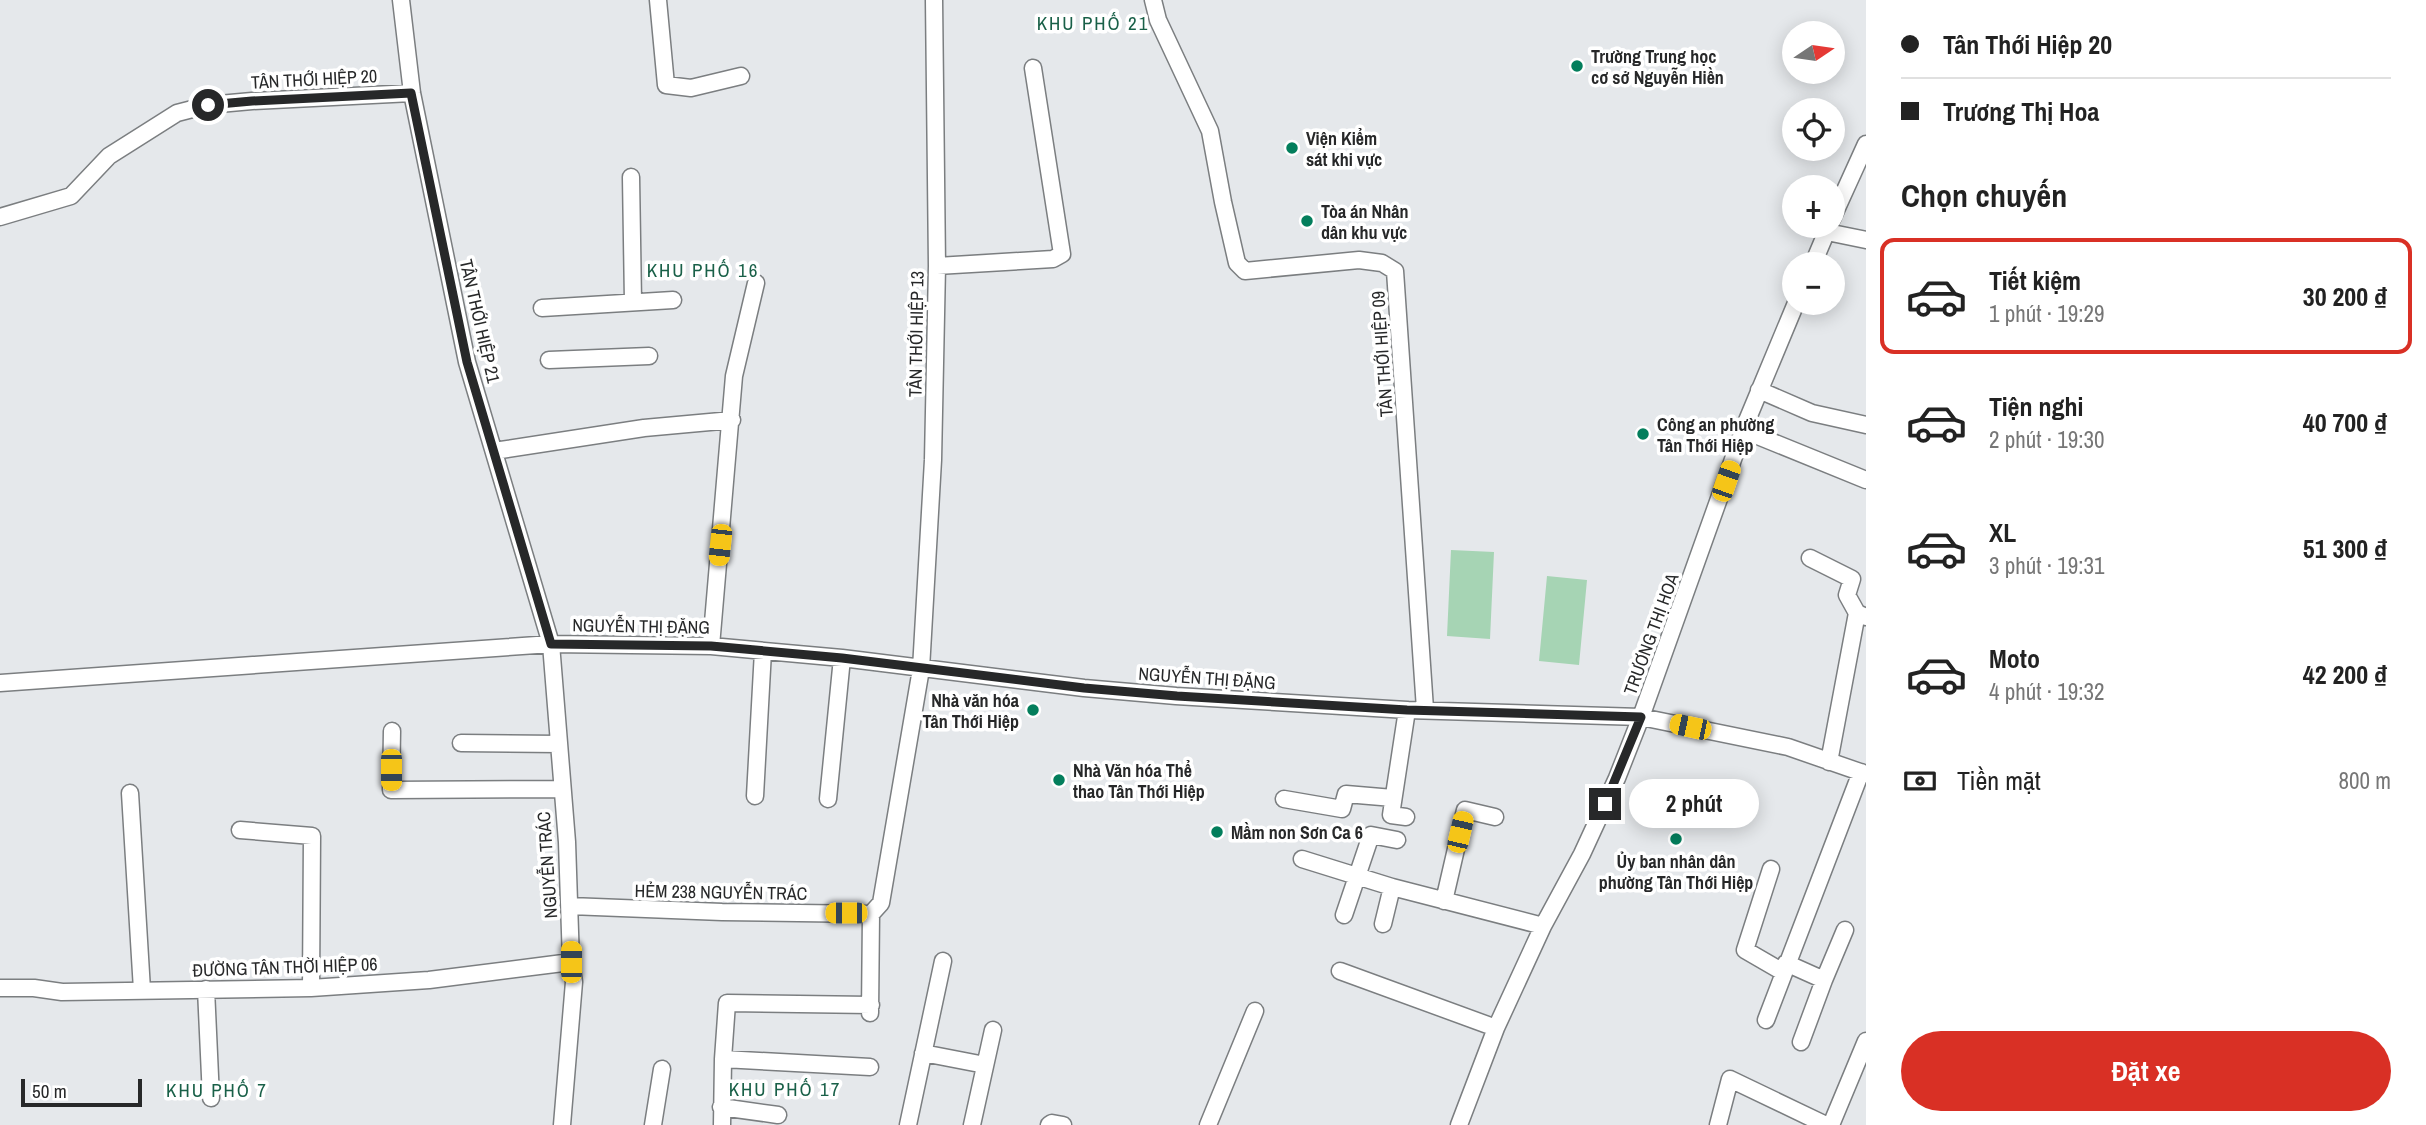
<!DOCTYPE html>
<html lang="vi">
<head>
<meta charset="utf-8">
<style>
	body { margin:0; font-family:"Archivo Narrow",sans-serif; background:#f2f2f2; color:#222; height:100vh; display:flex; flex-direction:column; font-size:26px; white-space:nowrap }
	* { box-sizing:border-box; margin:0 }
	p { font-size:23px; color:#767676 }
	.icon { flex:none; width:38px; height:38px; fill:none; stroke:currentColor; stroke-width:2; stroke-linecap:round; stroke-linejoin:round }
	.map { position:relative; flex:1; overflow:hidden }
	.sheet { display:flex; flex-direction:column; background:#fff; width:560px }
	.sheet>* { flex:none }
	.top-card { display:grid; align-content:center; height:154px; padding:0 35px; background:#fff }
	.needle { width:46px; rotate:77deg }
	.fabs { position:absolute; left:1782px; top:21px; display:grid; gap:14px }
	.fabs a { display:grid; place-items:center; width:63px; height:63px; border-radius:50%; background:#fff; box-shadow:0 4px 18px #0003; font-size:35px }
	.scale { position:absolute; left:21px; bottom:18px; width:121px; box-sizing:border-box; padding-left:7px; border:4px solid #272829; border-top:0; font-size:19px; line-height:24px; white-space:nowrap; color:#272829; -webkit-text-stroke:5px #fff; paint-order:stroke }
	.end { position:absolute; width:32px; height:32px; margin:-16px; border:9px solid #272829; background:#fff; box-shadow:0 0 0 4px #fff }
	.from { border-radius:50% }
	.bubble { position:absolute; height:49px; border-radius:24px; background:#fff; box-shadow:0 4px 18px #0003; font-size:23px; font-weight:700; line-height:49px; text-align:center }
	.car { position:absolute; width:21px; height:42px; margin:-21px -10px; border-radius:9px; box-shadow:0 0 5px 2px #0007; background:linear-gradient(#f5c518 24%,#345 0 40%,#f5c518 0 76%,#345 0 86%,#f5c518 0) }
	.top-card b { display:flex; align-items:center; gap:24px; height:66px; font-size:26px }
	.top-card b+b { border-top:2px solid #e0e0e0 }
	.top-card i { width:18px; height:18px; background:#222 }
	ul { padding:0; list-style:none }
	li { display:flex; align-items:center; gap:21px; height:116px; margin:0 14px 10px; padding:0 21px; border:4px solid transparent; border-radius:14px }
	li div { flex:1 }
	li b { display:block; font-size:26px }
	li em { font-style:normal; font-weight:700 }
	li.selected { border-color:#d93025 }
	li>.icon { width:63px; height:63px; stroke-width:1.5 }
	h2 { padding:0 35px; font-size:32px; line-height:84px }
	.pay { display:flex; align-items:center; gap:18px; height:77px; padding:0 35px; font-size:26px }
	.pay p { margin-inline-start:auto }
	.primary-button { display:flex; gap:14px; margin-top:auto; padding:14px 35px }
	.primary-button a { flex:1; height:80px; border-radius:42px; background:#d93025; color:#fff; font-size:28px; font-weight:700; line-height:80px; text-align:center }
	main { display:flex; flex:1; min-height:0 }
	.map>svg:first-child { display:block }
	.green { fill:#a6d4b4 }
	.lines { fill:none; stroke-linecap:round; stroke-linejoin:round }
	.minor-casing { stroke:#7b7e80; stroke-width:19 }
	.minor { stroke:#fff; stroke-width:16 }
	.route { stroke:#272829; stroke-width:9 }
	.poi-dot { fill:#037e5c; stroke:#fff; stroke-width:2.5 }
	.labels { text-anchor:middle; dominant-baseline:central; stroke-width:7; stroke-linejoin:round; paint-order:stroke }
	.poi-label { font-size:18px; font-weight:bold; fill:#272829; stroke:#fff; text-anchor:start }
	.street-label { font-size:18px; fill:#272829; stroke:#fff }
	.neighbourhood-label { font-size:19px; letter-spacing:2px; fill:#196048; stroke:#fff }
</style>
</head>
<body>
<main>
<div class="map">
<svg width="1866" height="1125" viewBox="0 0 1866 1125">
	<rect width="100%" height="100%" fill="#e5e8eb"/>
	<path class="green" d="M1451,550l43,2 -4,87 -43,-3z
		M1547,576l40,4 -8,85 -40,-4z"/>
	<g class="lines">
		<defs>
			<path id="minor" d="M401,0l11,93 55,269 84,282 16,198 4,120 3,20 -12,143
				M658,0l8,85 25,3 50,-12
				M1153,0l5,20 52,111 13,71 14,61 8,8 114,-11 23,3 13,8 30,438
				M631,177l2,125
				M0,217l71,-21 38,-40 68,-43 31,-8 44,-4 160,-8
				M1832,219l34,-75
				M1827,232l39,8
				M1813,264l16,-38
				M937,266l116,-7 9,-5 -29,-186
				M542,308l131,-8
				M549,360l100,-4
				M1759,390l53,23 54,12
				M1743,430l123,50
				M494,451l150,-23 88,-8
				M1810,558l42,21 -5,16 10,18
				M711,646l23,-270 22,-93
				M0,683l551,-39 160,2 131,12 242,30 92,8 231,14 234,7 147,30 78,27
				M392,731l-1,59 170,-1
				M461,743l98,1
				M1829,762l28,-149 9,4
				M130,793l12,197
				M755,796l8,-145
				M828,799l14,-141
				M1284,799l58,10 4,-15 47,4
				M1406,817l-15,-2 16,-105
				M240,830l72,6 -1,152
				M1302,859l90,28
				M1771,869l-26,81 38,22
				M1444,901l21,-91 30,7
				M570,906l152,6 149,2 10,-11 40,-234 12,-209 4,-194 -3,-266
				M1344,915l27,-80 26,5
				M1383,924l9,-37 151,39
				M1786,963l38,17 -23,62
				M1340,971l156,57
				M1824,980l21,-50
				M0,988h34l28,4 249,-4 118,-8 142,-18
				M206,989l5,109
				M870,1013l1,-99
				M1766,1020l95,-248
				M923,1053l62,12
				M723,1059l147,8
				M721,1107l57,8
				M653,1125l9,-56
				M722,1125l1,-66 4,-56 144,2
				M908,1125l35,-164
				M972,1125l21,-95
				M1049,1125l3,-2 11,2
				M1208,1125l47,-114
				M1459,1125l37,-97 47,-102 39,-72 35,-76 24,-61 105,-294 50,-120
				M1718,1125l12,-46 96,46
				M1831,1125l35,-84"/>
		</defs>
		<use href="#minor" class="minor-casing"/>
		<use href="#minor" class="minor"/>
	</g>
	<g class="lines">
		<path class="route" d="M208,105l44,-4 159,-8 56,269 84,282 160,2 131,12 242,30 93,8 230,14 234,7 -36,87"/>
	</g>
	<g class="poi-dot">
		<circle cx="1577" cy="66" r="7"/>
		<circle cx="1292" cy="148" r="7"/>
		<circle cx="1307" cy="221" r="7"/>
		<circle cx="1643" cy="434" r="7"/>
		<circle cx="1033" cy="710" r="7"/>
		<circle cx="1059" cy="780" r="7"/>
		<circle cx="1217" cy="832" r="7"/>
		<circle cx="1676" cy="839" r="7"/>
	</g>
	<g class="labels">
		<g class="poi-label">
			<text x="1591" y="56">Trường Trung học<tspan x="1591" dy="21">cơ sở Nguyễn Hiền</tspan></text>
			<text x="1306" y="138">Viện Kiểm<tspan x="1306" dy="21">sát khi vực</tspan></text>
			<text x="1321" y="211">Tòa án Nhân<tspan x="1321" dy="21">dân khu vực</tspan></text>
			<text x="1657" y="424">Công an phường<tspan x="1657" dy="21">Tân Thới Hiệp</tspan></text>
			<text x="1019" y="700" text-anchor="end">Nhà văn hóa<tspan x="1019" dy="21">Tân Thới Hiệp</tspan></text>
			<text x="1073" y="770">Nhà Văn hóa Thể<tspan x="1073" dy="21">thao Tân Thới Hiệp</tspan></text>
			<text x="1231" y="832">Mầm non Sơn Ca 6</text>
			<text x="1676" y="861" text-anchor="middle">Ủy ban nhân dân<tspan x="1676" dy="21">phường Tân Thới Hiệp</tspan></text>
		</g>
		<g class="street-label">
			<text transform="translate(314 79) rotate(-3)">TÂN THỚI HIỆP 20</text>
			<text transform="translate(480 321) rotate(77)">TÂN THỚI HIỆP 21</text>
			<text transform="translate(916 334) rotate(-89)">TÂN THỚI HIỆP 13</text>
			<text transform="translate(1382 354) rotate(-94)">TÂN THỚI HIỆP 09</text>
			<text transform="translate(641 626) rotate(1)">NGUYỄN THỊ ĐẶNG</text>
			<text transform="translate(1651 634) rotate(-70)">TRƯƠNG THỊ HOA</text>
			<text transform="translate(1207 678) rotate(4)">NGUYỄN THỊ ĐẶNG</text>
			<text transform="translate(547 865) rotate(-94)">NGUYỄN TRÁC</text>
			<text transform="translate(721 892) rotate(1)">HẺM 238 NGUYỄN TRÁC</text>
			<text transform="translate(285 967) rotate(-2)">ĐƯỜNG TÂN THỜI HIỆP 06</text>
		</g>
		<g class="neighbourhood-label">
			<text x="1093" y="23">KHU PHỐ 21</text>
			<text x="703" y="270">KHU PHỐ 16</text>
			<text x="785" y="1089">KHU PHỐ 17</text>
			<text x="217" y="1090">KHU PHỐ 7</text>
		</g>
	</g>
</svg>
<div class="fabs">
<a><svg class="needle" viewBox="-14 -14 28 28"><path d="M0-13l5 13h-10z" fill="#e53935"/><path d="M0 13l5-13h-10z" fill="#767676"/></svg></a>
<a><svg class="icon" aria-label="locate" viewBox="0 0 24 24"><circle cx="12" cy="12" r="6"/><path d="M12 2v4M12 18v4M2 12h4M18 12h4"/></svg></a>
<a>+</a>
<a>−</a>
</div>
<div class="scale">50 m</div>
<i class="end from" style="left:208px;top:105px"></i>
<i class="end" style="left:1605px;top:804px"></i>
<div class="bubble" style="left:1629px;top:779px;width:130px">2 phút</div>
<i class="car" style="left:1726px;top:481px;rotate:19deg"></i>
<i class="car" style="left:720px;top:545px;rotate:186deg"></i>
<i class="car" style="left:1690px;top:727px;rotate:282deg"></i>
<i class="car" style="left:391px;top:770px;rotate:180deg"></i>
<i class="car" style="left:1460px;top:832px;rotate:13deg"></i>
<i class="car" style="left:846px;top:913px;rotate:270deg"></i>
<i class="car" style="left:571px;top:962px;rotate:0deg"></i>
</div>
<section class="sheet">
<div class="top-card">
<b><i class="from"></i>Tân Thới Hiệp 20</b>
<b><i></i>Trương Thị Hoa</b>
</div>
<h2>Chọn chuyến</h2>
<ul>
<li class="selected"><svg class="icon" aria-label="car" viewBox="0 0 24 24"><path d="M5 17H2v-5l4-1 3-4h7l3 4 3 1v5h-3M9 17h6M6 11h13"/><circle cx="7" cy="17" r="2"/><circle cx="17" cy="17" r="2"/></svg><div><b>Tiết kiệm</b><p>1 phút · 19:29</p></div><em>30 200 ₫</em></li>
<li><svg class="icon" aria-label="car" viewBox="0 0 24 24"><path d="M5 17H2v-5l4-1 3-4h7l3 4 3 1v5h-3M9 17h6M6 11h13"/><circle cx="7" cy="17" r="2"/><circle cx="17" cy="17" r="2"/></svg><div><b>Tiện nghi</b><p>2 phút · 19:30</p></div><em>40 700 ₫</em></li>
<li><svg class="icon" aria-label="car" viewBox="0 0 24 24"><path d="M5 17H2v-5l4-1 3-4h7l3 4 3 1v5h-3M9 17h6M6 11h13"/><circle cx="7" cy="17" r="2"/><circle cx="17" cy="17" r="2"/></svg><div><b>XL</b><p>3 phút · 19:31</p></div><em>51 300 ₫</em></li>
<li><svg class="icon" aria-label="car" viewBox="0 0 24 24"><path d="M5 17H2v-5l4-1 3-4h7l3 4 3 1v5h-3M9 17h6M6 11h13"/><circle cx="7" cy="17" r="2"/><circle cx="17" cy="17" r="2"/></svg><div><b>Moto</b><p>4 phút · 19:32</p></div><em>42 200 ₫</em></li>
</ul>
<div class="pay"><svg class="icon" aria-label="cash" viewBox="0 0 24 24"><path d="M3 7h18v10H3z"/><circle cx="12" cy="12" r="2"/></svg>Tiền mặt<p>800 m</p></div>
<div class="primary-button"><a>Đặt xe</a></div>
</section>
</main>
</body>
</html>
